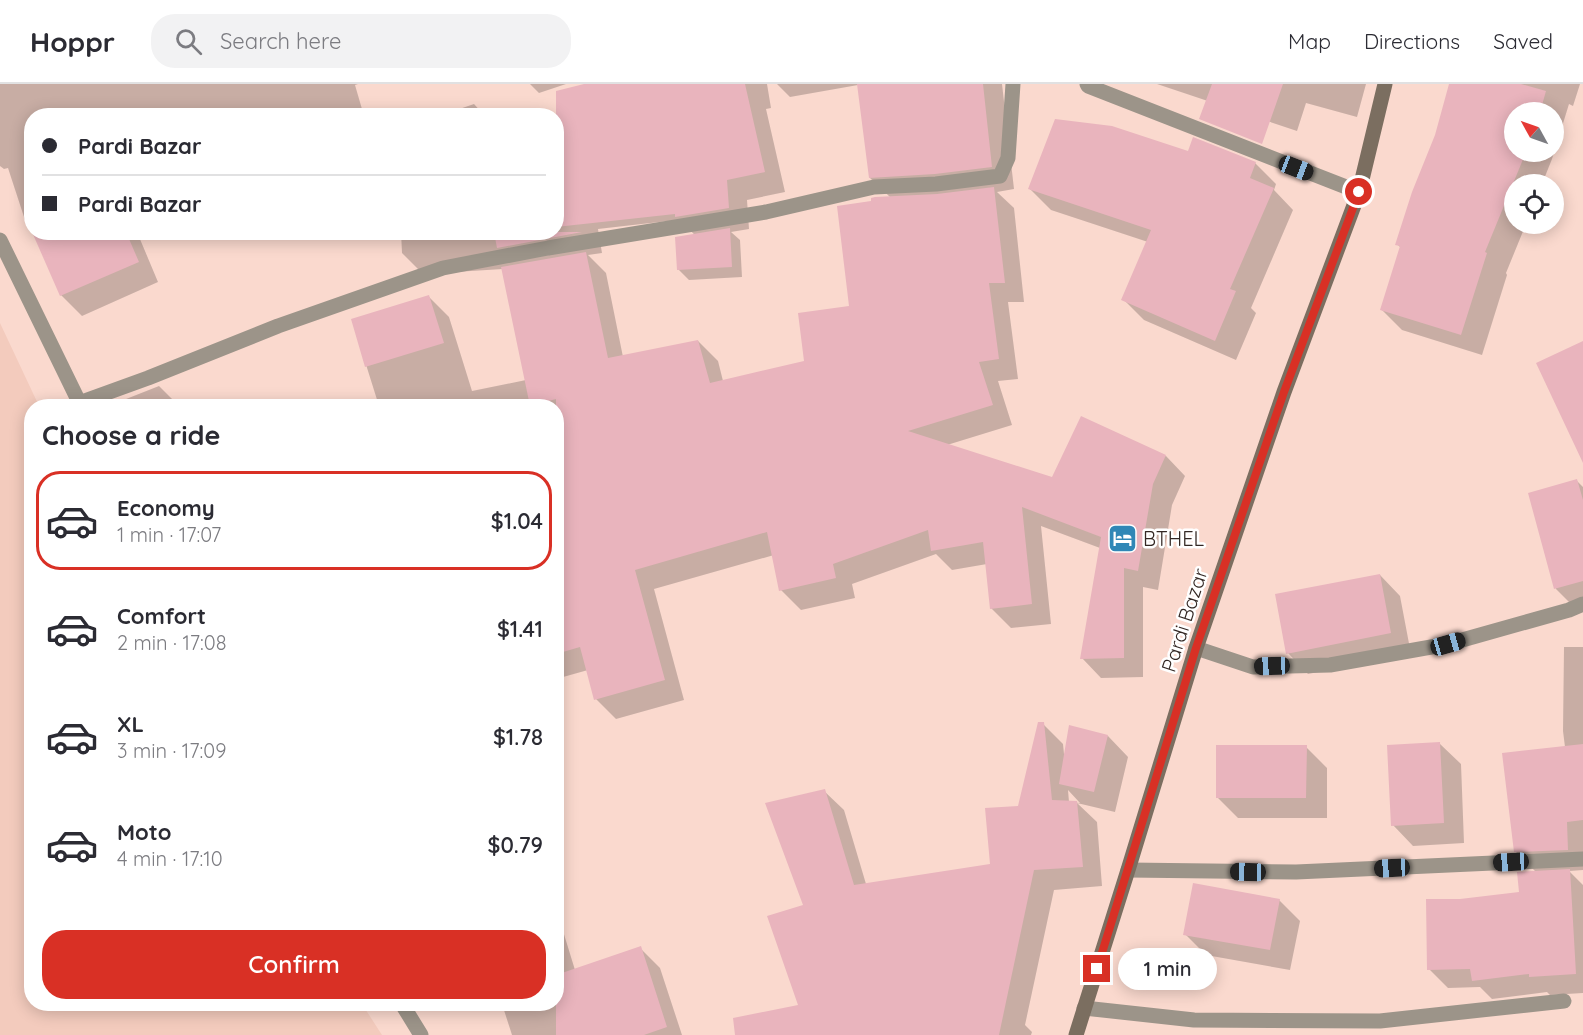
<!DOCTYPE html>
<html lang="en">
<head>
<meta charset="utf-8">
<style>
	body { margin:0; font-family:Quicksand,sans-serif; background:#f2f2f3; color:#2b2b33; height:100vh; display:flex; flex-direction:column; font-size:22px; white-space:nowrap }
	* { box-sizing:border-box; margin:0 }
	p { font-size:20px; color:#7c7c81 }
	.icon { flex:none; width:33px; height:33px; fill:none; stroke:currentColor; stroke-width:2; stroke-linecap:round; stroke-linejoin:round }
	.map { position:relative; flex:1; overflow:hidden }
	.details { position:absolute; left:24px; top:315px; width:540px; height:612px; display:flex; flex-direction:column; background:#fff; border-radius:24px; box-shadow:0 3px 15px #0003 }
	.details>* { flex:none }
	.hud { position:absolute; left:24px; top:24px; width:540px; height:132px; border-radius:24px; box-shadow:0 3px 15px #0003; display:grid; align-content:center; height:132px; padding:0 18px; background:#fff }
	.needle { width:39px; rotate:310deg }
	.fabs { position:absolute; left:1504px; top:18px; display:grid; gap:12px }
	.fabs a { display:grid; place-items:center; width:60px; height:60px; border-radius:50%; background:#fff; box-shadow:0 3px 15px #0003; font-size:30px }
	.end { position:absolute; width:27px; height:27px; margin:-14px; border:8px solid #d93025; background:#fff; box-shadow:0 0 0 3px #fff }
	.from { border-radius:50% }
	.bubble { position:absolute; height:42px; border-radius:21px; background:#fff; box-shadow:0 3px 15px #0003; font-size:20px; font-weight:600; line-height:42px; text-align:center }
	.car { position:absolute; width:18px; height:36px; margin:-18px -9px; border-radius:8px; box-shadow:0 0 4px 2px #0007; background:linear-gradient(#222 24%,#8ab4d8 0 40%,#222 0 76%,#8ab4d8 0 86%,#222 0) }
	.hud b { display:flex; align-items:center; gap:21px; height:57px; font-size:22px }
	.hud b+b { border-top:2px solid #e1e1e2 }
	.hud i { width:15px; height:15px; background:#2b2b33 }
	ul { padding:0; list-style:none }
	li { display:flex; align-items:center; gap:18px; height:99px; margin:0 12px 9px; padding:0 6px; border:3px solid transparent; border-radius:24px }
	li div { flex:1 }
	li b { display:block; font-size:22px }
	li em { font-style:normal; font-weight:600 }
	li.active { border-color:#d93025 }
	li>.icon { width:54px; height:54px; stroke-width:1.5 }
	h2 { padding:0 18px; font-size:27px; line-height:72px }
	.action { display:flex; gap:12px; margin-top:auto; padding:12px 18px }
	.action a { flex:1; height:69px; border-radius:24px; background:#d93025; color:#fff; font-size:24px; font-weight:600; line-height:69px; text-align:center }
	header { display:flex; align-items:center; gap:36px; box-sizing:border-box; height:84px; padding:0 30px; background:#fff; border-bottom:2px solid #e1e1e2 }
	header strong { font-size:28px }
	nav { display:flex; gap:33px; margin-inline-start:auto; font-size:21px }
	.search { width:420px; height:54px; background:#f2f2f3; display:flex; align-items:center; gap:15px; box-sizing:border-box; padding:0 21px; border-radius:24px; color:#7c7c81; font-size:22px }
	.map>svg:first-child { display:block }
	.built { fill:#f3cbbd }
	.shadow { fill:#0003; fill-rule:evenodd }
	.building { fill:#e9b4bd }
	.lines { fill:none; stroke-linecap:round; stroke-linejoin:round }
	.service { stroke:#9c9489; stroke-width:15 }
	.minor { stroke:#9c9489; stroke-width:15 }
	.tertiary { stroke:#9c9489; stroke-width:15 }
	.secondary { stroke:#7b6e60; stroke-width:15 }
	.route { stroke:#d93025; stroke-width:8 }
	.labels { text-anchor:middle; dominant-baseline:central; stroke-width:5; stroke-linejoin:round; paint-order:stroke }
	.poi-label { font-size:20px; fill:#332723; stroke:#fff; text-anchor:start }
	.street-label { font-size:20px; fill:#332723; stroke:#fff }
</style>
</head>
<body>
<header>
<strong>Hoppr</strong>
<div class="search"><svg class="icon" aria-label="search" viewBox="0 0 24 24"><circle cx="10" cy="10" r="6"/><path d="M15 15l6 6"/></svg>Search here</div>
<nav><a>Map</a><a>Directions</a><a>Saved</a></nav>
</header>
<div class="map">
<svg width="1583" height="951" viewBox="0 0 1583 951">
	<rect width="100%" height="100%" fill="#fad9ce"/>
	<path class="built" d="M0,239l39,83h-7v598h330l20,31h-382z"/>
	<path class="shadow" d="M0,0h358l-3,1 9,31h-332v111l-7,-7 -17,-52 -4,1 -4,-3z
		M530,0h36l-27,9z
		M590,0h177l4,24 -5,1 19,83 -38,8 2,29 -18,3 9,8 2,37 -53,3 -11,-11 17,-34 -13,-12 -14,-2 -70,8 4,24 -14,2 18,18 17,84 75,-16 20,20 5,20 83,-19 45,-55 39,-110 -20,-19 -12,-93 -68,12 -13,-13h225l12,105 -17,3 17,16 10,94h-16l10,77 -20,2 14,44 -65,20 106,33 113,-22 19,20 -13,29 -14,85 -15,-3v90l-42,1 -19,-20 18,-110 -59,-22 10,98 -40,4 -20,-20 -4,-44 -35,6 -16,-16 -84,30 3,14 -54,12 -20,-20 -7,-35 -120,34 30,111 -68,19 -20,-20 -8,-29 -32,9v-273h-177l-27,-86 77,-23 20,20 23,74 54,-11 -23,-111 -80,5 -21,-21 -1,-21h155v-83z
		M1157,0h209l-9,33 -51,-14 -9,28z
		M1450,0h130l-7,22 -4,-2 -17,55 -10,25h-27v40h11l-20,49 1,2 -25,80 -80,-25 -21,-21 20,-61 -4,-4 39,-108zM1515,28h39v40h-39z
		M474,20l11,12h-46z
		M1189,68l66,11 21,21 -2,6 19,20 -42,98 5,5 -20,47 -92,-40 -21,-21 25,-57 -97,-32 -21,-21z
		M34,148h103l21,50 -76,34 -21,-21z
		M159,302l20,20h-61l-2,-3z
		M1577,397l6,6v120l-7,2 -20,-20 -26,-95z
		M1380,491l20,21 11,58 -103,20 -20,-21z
		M1564,563h19v223l-14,1 14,14v108l-33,2 -3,-3 -55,7 -12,-12 -32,1 -19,-19 31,-69 61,-7 15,-21 -20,-20 49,-105 -2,-16z
		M1043,640l20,20 1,10 44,-18 20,21 -13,55 -38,-9 20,19 5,64 -48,4 -29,135 7,7 -1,3h-293l62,-28 4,-101 20,-115 20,19 22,74 125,-19 28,-58zM1068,706l12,13 -11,-1z
		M1440,660l21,20 3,79 -51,3 -20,-21z
		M1306,663l21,21v50h-89l-21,-21z
		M1279,816l21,21 -10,49 -84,-15 -21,-21z
		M556,841l7,6 12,39 65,-22 20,20 22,67h-170l-10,-31h54z"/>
	<path class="building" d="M584,0h161l20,88 -38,8 2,28 -54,9v-3l-119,13v-136z
		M857,0h126l9,83 -57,7 -66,4z
		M1212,0h71l-21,60 -63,-25z
		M1449,0h72l25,7 -6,21h-25v40h11l-41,100 2,1 -26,82 -81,-25 20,-64 -5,-1 17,-53 23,-57z
		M1055,35l57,7 76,25 5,-14 63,25 -6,16 24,10 -44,101 6,2 -21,50 -94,-41 30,-70 -123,-41z
		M994,103l11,96h-16l10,76 -20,3 14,43 -85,26 144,46 29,-61 85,39 -13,29 -15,87 -14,-3v90l-44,1 21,-122 -79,-30 10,97 -42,5 -7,-67 -52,9 -3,-21 -95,34 3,14 -57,13 -12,-59 -132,38 30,110 -71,20 -14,-53 -24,7v-255l-26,7 -29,-139 85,-15 22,106 90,-18 12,43 94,-22 -6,-48 51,-7 -12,-100 34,-5v-3l4,-1 62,-3z
		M730,144l2,39 -55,3 -2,-33z
		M32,148h94l13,30 -79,34z
		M494,148h88l-85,16z
		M429,211l15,48 -79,24 -14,-48z
		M1583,257v122l-47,-100z
		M1577,395l6,21v81l-29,8 -26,-96z
		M1380,490l11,59 -105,21 -11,-60z
		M1038,638h6l8,78 25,1 6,66 -49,3 -35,165h-264l-2,-17 65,-13 -31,-89 36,-11 -38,-102 60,-14 29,96 136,-21 -5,-56 33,-2z
		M1069,641l39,10 -14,57 -35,-8z
		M1440,658l4,81 -53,3 -4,-81z
		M1583,660v76l-16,2 1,28 -54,2 -12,-99z
		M1216,661h91l-1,53h-90z
		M1570,785l6,105 -47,3v-3l-57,7 -2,-12 -43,1 -1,-71h34l59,-7 -2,-20z
		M1193,799l87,16 -10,51 -87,-15z
		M641,862l26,81 -23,8h-88v-60z"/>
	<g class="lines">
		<path class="service" d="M1084,924l110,12 186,1 184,-20"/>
		<path class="minor" d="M1087,0l1,2 271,106
			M79,319l69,-25 130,-52 165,-58 105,-20 218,-36 108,-25 62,-3 64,-8 8,-18 5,-74
			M1196,564l57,19 77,-2 118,-21 121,-34 14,-6
			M1128,786l168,2 287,-13"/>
		<path class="tertiary" d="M0,156l81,166
			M402,920l19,31"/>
		<path class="secondary" d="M1076,951l52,-165 68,-222 88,-256 75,-200 26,-108"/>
	</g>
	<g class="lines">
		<path class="route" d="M1097,885l99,-321 88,-256 75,-200"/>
	</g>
	<defs>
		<symbol id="hotel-square" viewBox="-11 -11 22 22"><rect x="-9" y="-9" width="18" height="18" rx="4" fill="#3087b6" stroke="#fff"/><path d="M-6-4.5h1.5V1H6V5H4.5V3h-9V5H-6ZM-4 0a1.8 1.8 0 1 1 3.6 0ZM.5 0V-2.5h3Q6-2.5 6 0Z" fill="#fff"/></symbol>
	</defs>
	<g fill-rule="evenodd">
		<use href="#hotel-square" x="1106" y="438" width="33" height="33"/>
	</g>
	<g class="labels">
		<g class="poi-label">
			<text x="1143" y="454">BTHEL</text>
		</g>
		<g class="street-label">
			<text transform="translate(1184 536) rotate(-72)">Pardi Bazar</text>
		</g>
	</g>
</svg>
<div class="fabs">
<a><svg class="needle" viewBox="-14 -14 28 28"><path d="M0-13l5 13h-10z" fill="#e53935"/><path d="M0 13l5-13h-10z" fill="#7c7c81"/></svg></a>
<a><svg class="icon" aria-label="locate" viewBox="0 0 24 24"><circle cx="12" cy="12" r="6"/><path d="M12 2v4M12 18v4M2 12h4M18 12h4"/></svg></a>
</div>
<i class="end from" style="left:1359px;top:108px"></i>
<i class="end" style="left:1097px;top:885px"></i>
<div class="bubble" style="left:1118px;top:864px;width:99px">1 min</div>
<i class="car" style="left:1296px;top:84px;rotate:111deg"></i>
<i class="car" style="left:1448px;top:560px;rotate:74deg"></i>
<i class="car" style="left:1272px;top:582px;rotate:268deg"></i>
<i class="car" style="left:1511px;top:778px;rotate:267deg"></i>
<i class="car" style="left:1392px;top:784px;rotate:267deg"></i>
<i class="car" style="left:1248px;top:788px;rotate:271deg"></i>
<div class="hud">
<b><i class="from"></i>Pardi Bazar</b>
<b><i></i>Pardi Bazar</b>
</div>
<section class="details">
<h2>Choose a ride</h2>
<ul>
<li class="active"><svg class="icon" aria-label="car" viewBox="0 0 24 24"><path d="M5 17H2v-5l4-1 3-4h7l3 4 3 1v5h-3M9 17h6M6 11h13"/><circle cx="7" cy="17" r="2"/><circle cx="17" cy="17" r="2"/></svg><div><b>Economy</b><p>1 min · 17:07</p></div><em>$1.04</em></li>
<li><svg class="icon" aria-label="car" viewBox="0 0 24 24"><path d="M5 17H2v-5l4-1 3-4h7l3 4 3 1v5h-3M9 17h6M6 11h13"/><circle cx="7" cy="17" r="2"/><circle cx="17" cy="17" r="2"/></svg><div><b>Comfort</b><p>2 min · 17:08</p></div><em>$1.41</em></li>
<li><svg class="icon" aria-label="car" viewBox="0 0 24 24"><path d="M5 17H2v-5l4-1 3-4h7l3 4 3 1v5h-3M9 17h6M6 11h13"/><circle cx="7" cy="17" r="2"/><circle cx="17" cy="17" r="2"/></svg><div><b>XL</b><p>3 min · 17:09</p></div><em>$1.78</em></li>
<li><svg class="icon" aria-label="car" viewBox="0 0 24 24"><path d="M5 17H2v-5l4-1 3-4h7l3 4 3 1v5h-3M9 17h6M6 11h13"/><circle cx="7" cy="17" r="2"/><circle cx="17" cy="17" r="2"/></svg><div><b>Moto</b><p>4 min · 17:10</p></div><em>$0.79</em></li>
</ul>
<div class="action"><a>Confirm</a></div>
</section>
</div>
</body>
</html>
